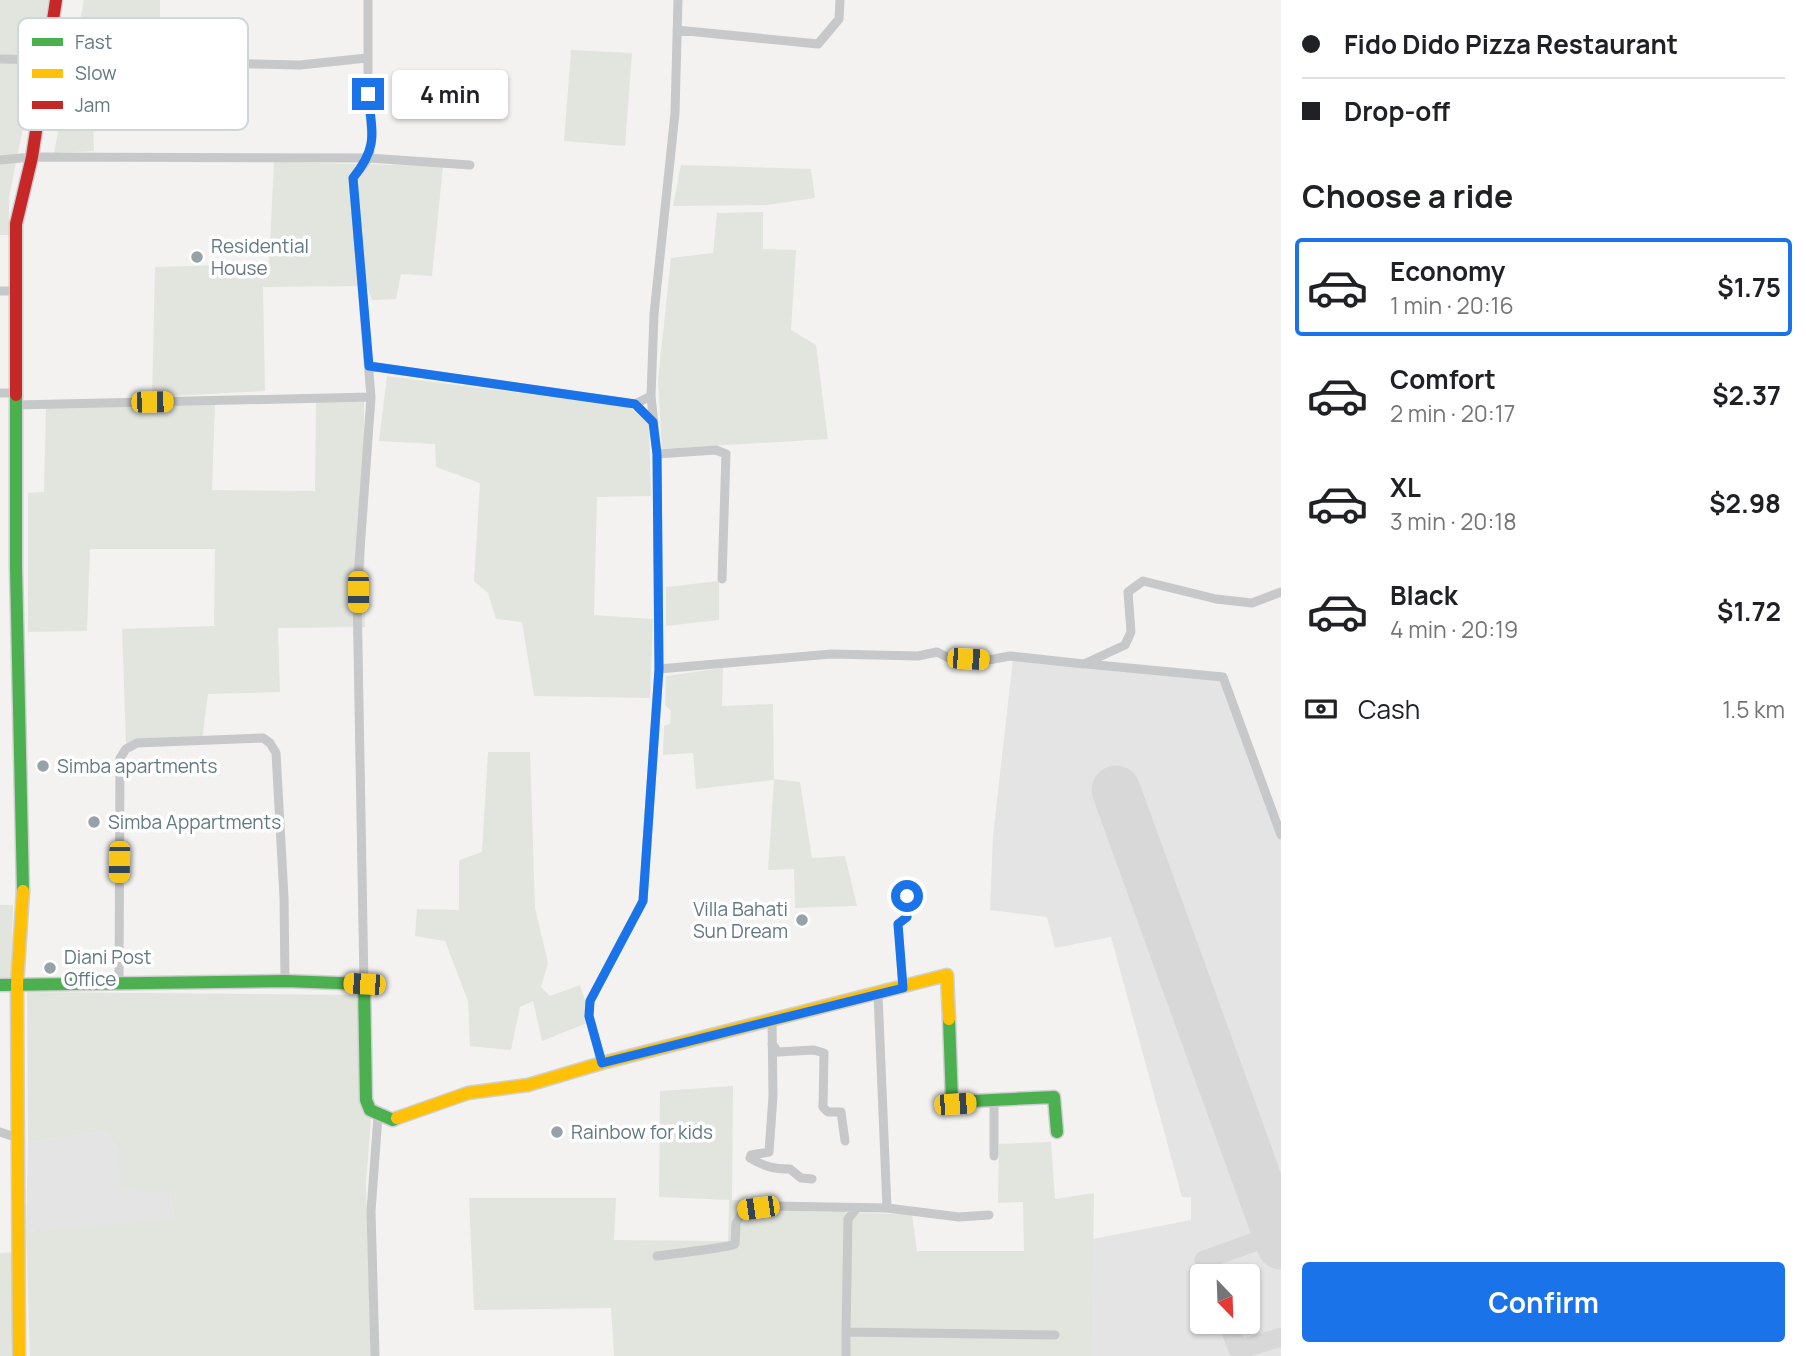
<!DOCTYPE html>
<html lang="en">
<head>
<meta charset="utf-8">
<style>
	body { margin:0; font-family:Manrope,sans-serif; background:#f6f6f6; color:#202124; height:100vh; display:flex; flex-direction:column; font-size:26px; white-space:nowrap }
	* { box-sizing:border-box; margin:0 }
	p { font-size:23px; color:#757577 }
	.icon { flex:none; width:38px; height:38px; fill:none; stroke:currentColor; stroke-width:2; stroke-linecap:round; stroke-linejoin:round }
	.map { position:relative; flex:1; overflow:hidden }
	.details { display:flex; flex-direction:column; background:#fff; width:525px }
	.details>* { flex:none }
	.guide { display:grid; align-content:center; height:154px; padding:0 21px; background:#fff }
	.needle { width:46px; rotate:157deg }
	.buttons { position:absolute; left:1190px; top:1264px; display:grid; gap:14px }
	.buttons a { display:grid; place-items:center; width:70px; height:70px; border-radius:7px; background:#fff; box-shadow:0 2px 5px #0004; font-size:35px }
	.end { position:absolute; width:32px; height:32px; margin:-16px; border:9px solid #1a73e8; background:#fff; box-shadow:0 0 0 4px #fff }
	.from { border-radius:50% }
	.bubble { position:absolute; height:49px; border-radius:7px; background:#fff; box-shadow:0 2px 5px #0004; font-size:23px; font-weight:700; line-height:49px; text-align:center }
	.car { position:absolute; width:21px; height:42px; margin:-21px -10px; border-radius:9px; box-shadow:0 0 5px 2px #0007; background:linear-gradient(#f5c518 24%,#345 0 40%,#f5c518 0 76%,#345 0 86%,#f5c518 0) }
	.guide b { display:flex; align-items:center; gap:24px; height:66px; font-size:26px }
	.guide b+b { border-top:2px solid #e0e0e0 }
	.guide i { width:18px; height:18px; background:#202124 }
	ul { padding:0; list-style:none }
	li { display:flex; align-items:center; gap:21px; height:98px; margin:0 14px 10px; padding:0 7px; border:4px solid transparent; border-radius:7px }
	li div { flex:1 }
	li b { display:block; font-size:26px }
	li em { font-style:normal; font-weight:700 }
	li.on { border-color:#1a73e8 }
	li>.icon { width:63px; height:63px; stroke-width:1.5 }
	h2 { padding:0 21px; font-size:32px; line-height:84px }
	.pay { display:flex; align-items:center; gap:18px; height:77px; padding:0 21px; font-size:26px }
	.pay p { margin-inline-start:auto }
	.cta { display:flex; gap:14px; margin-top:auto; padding:14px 21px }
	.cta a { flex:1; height:80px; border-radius:7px; background:#1a73e8; color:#fff; font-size:28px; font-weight:700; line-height:80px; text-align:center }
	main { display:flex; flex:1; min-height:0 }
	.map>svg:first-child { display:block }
	.built { fill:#e3e4e3; fill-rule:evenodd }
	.green { fill:#e2e4de }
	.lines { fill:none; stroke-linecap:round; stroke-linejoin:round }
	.taxiway { stroke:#d8d8d8; stroke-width:19 }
	.runway { stroke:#d8d8d8; stroke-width:49 }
	.fast-casing { stroke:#cfd0d1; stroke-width:15 }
	.slow-casing { stroke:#cfd0d1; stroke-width:15 }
	.jam-casing { stroke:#cfd0d1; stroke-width:15 }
	.street { stroke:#c7c8c9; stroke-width:9 }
	.fast { stroke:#4caf50; stroke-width:12 }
	.slow { stroke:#ffc107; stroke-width:12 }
	.jam { stroke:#c62828; stroke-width:12 }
	.route { stroke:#1a73e8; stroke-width:9 }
	.poi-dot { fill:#95a3a8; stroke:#fff; stroke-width:2.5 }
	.labels { text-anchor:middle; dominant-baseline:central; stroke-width:7; stroke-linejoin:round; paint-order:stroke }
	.poi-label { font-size:19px; fill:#637981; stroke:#fff; text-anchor:start }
	.key { fill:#fff; stroke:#d0d7d9; stroke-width:2 }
	.key-label { font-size:19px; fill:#637981 }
</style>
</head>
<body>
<main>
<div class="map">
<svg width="1281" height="1356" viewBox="0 0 1281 1356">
	<rect width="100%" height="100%" fill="#f3f2f1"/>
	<path class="built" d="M1013,659l209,20 59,163v514h-189l1,-117 98,-19v-23h-9l-71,-260 -56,11 -8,-31 -57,-7 3,-74zM1202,1276h46v45h-46z
		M104,1131l15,20 51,42 4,27 -148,12 2,-90z"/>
	<path class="green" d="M0,0h49l-40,197v38h-9z
		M84,0h76v53l-69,1 3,97 -40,2z
		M571,50l61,3 -7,93 -61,-5z
		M274,162l169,4 -11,110 -31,-2 -5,25 -24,1 -5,-14 -104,1 2,104 -113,6 3,-130 114,-3z
		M681,165l130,4 4,29 -48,7 -94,1z
		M763,212v37l33,1 -5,80 25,15 12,94 -166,10 -4,-69 13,-122 42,-5 4,-40z
		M387,376l242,31 20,17 2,72 -54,1 -3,118 59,4 -3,79 -116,-2 -12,-74 -26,-3 -8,-26 -14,-12 6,-98 -44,-16 -1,-23 -56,-3z
		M316,402h48l1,225 -87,1 2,64 -72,2 -6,47 -76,3 -4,-115 92,-3 1,-77h-125l-3,82 -59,1v-139l16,-1 2,-85 169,-4 -3,87 103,1z
		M719,581v39l-53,6v-39z
		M723,668l-1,38 51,-2 1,75 26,3 12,76 33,-2 12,50 -62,2 -1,-39 -26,1 6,-90 -78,9 -3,-36 -30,2 1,-29 6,-2 1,-13 -6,-6 1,-29z
		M488,752h42l5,156 13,55 -7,24 9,9 30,-11 12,36 -50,20 -9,-40 -13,6 -9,43 -41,-4 -2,-45 -23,-60 -30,-5 2,-27 42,1v-50l23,-8z
		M0,905h13l-2,74h-11z
		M27,992l331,3 3,107 10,18 -5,62 5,174h-341l-4,-124 148,-13 -4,-26 -49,-5 -2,-37 -15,-20 -76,11z
		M733,1086l-1,114 109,5 6,8 65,1 5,37h107l-1,-49 -25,1 1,-59 52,-2 4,57 39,-6 -2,163h-478l-3,-48 -137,2 -5,-112h147l-2,42 114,1 1,-41 -70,-3 1,-106z
		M15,1252l-4,104h-11v-103z"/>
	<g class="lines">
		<path class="taxiway" d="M1210,1276l-6,-16 73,-26
			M1227,1321l11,29 43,-13"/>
		<path class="runway" d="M1116,790l165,455"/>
		<defs>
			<path id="fast" d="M16,395v173l7,323
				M0,985l285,-4 79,3 2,116 4,10 23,10 4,-2
				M949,1019l3,83 102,-5 3,35"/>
			<path id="slow" d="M397,1118l71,-25 60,-8 74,-22 345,-88 2,44
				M19,1356l-2,-372 6,-93"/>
			<path id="jam" d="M16,395v-171l16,-67 24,-157"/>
		</defs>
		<use href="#fast" class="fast-casing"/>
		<use href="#slow" class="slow-casing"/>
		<use href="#jam" class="jam-casing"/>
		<path class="street" d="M677,30l141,14 21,-25 1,-19
			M0,59l300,6 67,-7
			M0,160l32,-3 337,1 101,7
			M0,291h14
			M369,366l266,38 16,-8 3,-82 21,-201 3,-113
			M0,393h16
			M635,404l18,18
			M16,405l355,-8
			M657,454l59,-4 10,4 -4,125
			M1087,664l136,13 58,158
			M659,669l172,-15 87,2 19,-4 12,6 39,2 22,-4 74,8 41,-19 6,-13 -3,-40 15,-11 73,18 36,4 29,-11
			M119,984l1,-226 6,-9 11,-6 126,-5 7,5 6,10 8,144 1,84
			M364,984l-7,-392 14,-195 -18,-219 16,-20 3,-22 -4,-42v-94
			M903,988l-5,-64 9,-7v-21
			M878,994l9,214
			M772,1018l1,78 -4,56 -18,3 -1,3c15,9 24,11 40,11l11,9 11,1
			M772,1044l6,8 36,-2 10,3 -1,54 5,5h13l4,29
			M602,1063l-13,-47 1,-15 53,-100 16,-232 -2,-215 -6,-58
			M994,1101v55
			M0,1132l18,6
			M657,1256c13,-2 71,-8 78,-12l1,-21 8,-13 29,-4 114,2 72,9 30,-2
			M846,1332l2,-113 8,-10
			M375,1356l-4,-145 7,-95
			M846,1356v-24l209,3"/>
		<use href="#fast" class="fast"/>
		<use href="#slow" class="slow"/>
		<use href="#jam" class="jam"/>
	</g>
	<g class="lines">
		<path class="route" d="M368,94c4,38 11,52 -15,84l16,188 266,38 18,18 4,32 2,215 -16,232 -53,100 -1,15 13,47 301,-75 -5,-64 9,-7v-21"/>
	</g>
	<g class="poi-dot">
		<circle cx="197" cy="257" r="7"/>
		<circle cx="43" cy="766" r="7"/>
		<circle cx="94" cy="822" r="7"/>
		<circle cx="802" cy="920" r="7"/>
		<circle cx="50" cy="968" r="7"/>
		<circle cx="557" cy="1132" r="7"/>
	</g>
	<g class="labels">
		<g class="poi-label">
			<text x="211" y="246">Residential<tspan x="211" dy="22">House</tspan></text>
			<text x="57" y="766">Simba apartments</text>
			<text x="108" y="822">Simba Appartments</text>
			<text x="788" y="909" text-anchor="end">Villa Bahati<tspan x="788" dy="22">Sun Dream</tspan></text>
			<text x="64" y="957">Diani Post<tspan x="64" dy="22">Office</tspan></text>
			<text x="571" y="1132">Rainbow for kids</text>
		</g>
	</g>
	<rect x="18" y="18" width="230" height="112" rx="10" class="key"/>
	<rect x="32" y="38" width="31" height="8" fill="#4caf50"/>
	<rect x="32" y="69" width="31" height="9" fill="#ffc107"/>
	<rect x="32" y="101" width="31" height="8" fill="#c62828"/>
	<g class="key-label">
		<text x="75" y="49">Fast</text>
		<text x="75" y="80">Slow</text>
		<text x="75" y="112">Jam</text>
	</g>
</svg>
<div class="buttons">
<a><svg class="needle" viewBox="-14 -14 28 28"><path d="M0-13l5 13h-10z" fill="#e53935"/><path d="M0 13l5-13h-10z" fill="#757577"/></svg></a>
</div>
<i class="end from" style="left:907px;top:896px"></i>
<i class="end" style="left:368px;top:94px"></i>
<div class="bubble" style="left:392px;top:70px;width:116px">4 min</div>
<i class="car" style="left:152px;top:402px;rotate:89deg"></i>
<i class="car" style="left:358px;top:592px;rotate:180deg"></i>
<i class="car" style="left:968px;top:659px;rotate:93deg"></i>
<i class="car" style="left:119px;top:862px;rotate:181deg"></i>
<i class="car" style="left:364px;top:984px;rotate:273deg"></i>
<i class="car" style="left:955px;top:1104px;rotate:86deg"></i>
<i class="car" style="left:758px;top:1208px;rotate:262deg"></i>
</div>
<section class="details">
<div class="guide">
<b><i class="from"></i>Fido Dido Pizza Restaurant</b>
<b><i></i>Drop-off</b>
</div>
<h2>Choose a ride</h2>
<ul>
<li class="on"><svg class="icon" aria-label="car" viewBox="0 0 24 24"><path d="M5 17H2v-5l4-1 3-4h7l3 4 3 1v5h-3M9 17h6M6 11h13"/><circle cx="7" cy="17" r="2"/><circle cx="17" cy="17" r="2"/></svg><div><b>Economy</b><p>1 min · 20:16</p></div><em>$1.75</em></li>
<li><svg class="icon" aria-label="car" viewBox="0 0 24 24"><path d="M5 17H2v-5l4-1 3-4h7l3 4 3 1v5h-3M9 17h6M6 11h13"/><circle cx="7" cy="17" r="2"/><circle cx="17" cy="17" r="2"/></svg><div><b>Comfort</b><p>2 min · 20:17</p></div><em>$2.37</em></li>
<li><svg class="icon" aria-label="car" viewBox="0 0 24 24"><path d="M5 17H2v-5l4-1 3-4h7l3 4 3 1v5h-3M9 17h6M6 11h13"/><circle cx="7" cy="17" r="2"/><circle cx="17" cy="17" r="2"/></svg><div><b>XL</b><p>3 min · 20:18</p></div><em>$2.98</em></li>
<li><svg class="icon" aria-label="car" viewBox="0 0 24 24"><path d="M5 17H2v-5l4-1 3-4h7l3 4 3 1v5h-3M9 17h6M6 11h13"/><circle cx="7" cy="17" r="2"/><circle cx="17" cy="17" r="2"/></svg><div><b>Black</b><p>4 min · 20:19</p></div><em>$1.72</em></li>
</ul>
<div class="pay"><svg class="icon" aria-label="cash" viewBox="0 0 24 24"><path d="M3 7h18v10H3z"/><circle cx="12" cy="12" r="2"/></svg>Cash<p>1.5 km</p></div>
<div class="cta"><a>Confirm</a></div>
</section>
</main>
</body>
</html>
